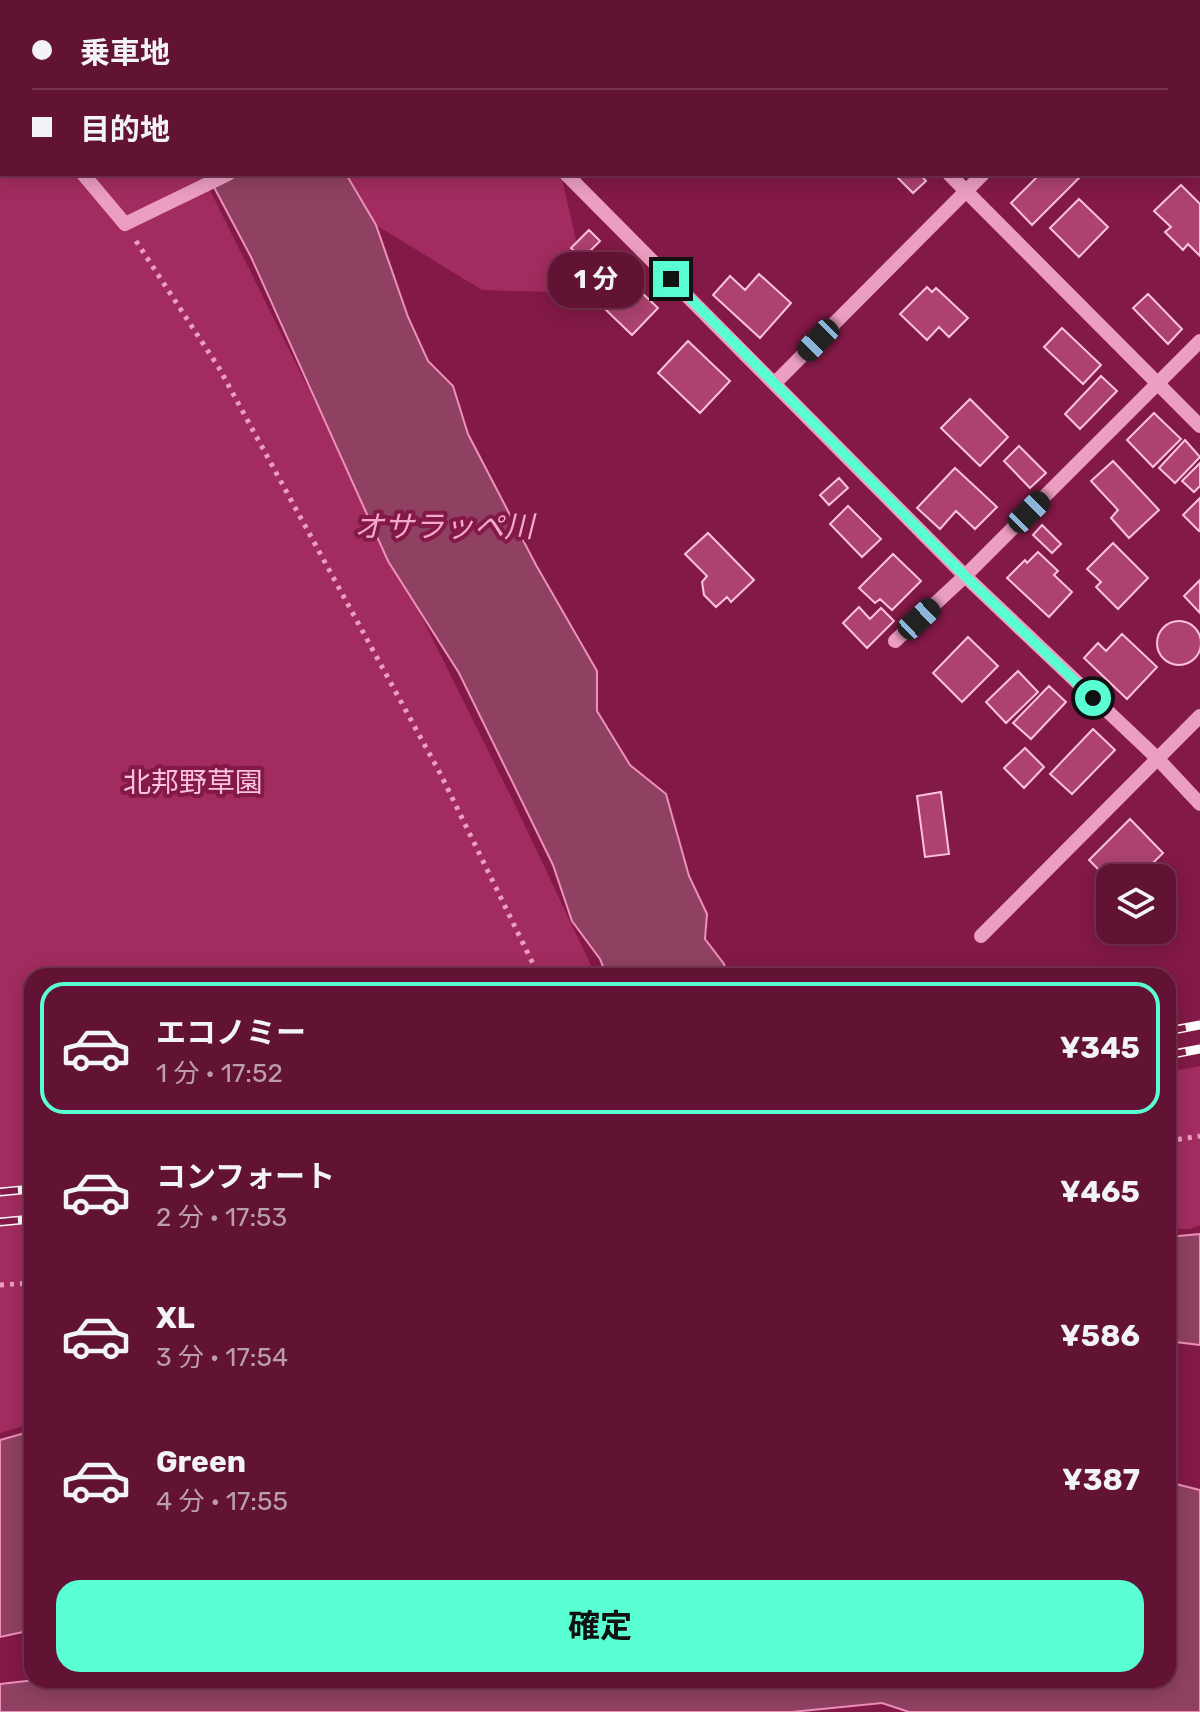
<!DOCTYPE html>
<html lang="ja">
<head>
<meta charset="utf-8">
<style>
	body { margin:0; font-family:Rubik,"Noto Sans JP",sans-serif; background:#6b2040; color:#f1f3f6; height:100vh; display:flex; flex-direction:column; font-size:30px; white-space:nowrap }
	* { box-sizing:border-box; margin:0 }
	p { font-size:26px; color:#bb9eac }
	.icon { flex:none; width:44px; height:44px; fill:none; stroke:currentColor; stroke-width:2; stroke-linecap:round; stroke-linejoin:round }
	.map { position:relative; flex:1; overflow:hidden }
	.sheet { position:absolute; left:24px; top:968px; width:1152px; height:720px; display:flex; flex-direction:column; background:#621334; border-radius:24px; box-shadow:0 4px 20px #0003,0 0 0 2px #76324f }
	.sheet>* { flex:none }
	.hud { position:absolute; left:0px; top:0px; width:1200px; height:176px; box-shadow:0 4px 20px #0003,0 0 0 2px #76324f; display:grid; align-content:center; height:176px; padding:0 32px; background:#621334 }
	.buttons { position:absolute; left:1096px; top:864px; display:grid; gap:16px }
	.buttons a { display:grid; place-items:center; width:80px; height:80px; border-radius:16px; background:#621334; box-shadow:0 4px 20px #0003,0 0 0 2px #76324f; font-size:40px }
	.end { position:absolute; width:36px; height:36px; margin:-18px; border:10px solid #59ffd2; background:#111; box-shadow:0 0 0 4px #111 }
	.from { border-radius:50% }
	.bubble { position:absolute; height:56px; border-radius:24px; background:#621334; box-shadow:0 4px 20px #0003,0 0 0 2px #76324f; font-size:26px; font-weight:700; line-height:56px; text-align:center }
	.car { position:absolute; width:24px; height:48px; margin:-24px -12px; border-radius:10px; box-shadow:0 0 6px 2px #0007; background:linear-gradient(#222 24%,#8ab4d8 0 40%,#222 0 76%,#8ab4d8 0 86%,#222 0) }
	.hud b { display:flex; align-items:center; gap:28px; height:76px; font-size:30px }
	.hud b+b { border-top:2px solid #76324f }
	.hud i { width:20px; height:20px; background:#f1f3f6 }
	ul { padding:14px 0 0; list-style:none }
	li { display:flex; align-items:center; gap:24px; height:132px; margin:0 16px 12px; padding:0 16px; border:4px solid transparent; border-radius:24px }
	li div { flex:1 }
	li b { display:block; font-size:30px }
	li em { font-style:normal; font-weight:700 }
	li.current { border-color:#59ffd2 }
	li>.icon { width:72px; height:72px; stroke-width:1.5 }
	.primary-button { display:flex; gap:16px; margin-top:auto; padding:16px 32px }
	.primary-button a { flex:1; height:92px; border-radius:24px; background:#59ffd2; color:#111; font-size:32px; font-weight:700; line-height:92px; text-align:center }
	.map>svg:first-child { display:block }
	.green { fill:#a22c5f }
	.water { fill:#904162; stroke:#ee90ba; stroke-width:2 }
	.building { fill:#ad4270; stroke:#f9c3da; stroke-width:2 }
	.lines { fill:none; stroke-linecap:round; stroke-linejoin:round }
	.path { stroke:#ec9ec0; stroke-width:5; stroke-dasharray:4 6; stroke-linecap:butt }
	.minor { stroke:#ec9ec0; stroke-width:14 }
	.rail-casing { stroke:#fff; stroke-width:9 }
	.rail { stroke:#831946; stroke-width:6; stroke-dasharray:18; stroke-linecap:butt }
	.route { stroke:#59ffd2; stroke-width:10 }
	.labels { text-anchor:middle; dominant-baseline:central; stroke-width:8; stroke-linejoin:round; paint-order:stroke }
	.park-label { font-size:28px; fill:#f9c3da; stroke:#831946 }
	.water-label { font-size:30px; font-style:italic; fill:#f3a9ca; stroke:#831946 }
</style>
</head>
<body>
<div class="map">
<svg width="1200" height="1712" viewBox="0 0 1200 1712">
	<rect width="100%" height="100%" fill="#831946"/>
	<path class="green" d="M0,0h114l1,2h-113v172h200l314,633 80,169h-564v448l-32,9z
		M346,174h215l27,119 -106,-3 -106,-65z
		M1200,1066v159l-10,4h-22v-157z"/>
	<path class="water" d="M207,174h139l30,51 32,92 20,44 25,25 15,48 68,131 61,106v40l33,54 36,29 23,82 18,38 -2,25 19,25 3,12h-120l-7,-17 -28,-38 -19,-56 -94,-192 -71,-112 -137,-304z
		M1200,1234v111l-32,-4v-104z
		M32,1431v199l-32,7v-197z
		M1168,1482l32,8v222h-291l-27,-9 -90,9h-792v-28l35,-4h1133z"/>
	<path class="building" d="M894,174h26l6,7 -13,12z
		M1040,174h43l-51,51 -21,-22z
		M1181,185l19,19v52l-12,-12 -5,6 -18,-18 6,-5 -17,-16z
		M1079,199l29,28 -29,30 -29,-29z
		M589,230l11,11 -18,18 -11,-11z
		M603,256l55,52 -26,27 -54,-52z
		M759,274l32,29 -31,35 -47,-43 17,-19 15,14z
		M927,287l5,5 4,-4 32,30 -19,19 -10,-10 -12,13 -27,-26z
		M1148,294l34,35 -14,15 -35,-36z
		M1062,328l39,37 -18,19 -39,-37z
		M688,341l42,40 -30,32 -42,-40z
		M1101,376l16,15 -37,38 -15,-15z
		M970,399l38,38 -28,29 -39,-38z
		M1154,413l27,26 -28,28 -26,-27z
		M1185,440l15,17 -25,26 -16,-15z
		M1019,446l27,27 -16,15 -26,-27z
		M1113,461l46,49 -30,28 -18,-20 7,-8 -27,-29z
		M1200,463v23l-6,6 -12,-11z
		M955,468l42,39 -22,22 -19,-18 -16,18 -23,-21z
		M839,478l9,10 -19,17 -9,-10z
		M1200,498v32l-1,1 -16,-16z
		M848,506l33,33 -19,18 -32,-33z
		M1042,525l19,19 -9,9 -19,-18z
		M708,533l46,47 -23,22 -4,-5 -11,10 -12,-12 -2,-13 5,-6 -22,-22z
		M1113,543l35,35 -30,31 -22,-22 5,-5 -14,-13z
		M1038,552l20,19 -4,4 18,17 -23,25 -42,-39 18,-18 2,3z
		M893,554l28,27 -29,29 -12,-11 -5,4 -16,-15z
		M1200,580v33l-16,-17z
		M859,607l11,12 11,-11 13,13 -27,27 -24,-25z
		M1157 643a22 22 0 1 1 44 0a22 22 0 1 1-44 0Z
		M1122,634l35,33 -30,32 -43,-41 14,-15 8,8z
		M968,637l30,29 -36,36 -29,-29z
		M1018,671l20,21 -32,31 -20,-21z
		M1049,686l17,16 -35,37 -18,-16z
		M1093,729l22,21 -43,44 -22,-20z
		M1025,748l19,19 -20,21 -20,-20z
		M941,792l8,62 -24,3 -8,-61z
		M1130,819l33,34 -25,25 -10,-8 -8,8h-10v3l-21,-21z"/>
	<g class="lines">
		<path class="path" d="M476,0l1,2
			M393,2l4,-2
			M136,241l83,127 222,407 98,201
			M1168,1141l32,-5
			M0,1285l32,-2"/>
		<path class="minor" d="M341,0l1,2
			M771,0l2,2
			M788,0l1,2
			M1157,2l2,-2
			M1198,44l2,2
			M0,45l2,3
			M83,174l42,50 103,-50
			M566,174l399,402 192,182 43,46
			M949,174l251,252
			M775,383l208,-209
			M895,641l70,-65 235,-235
			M981,936l219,-220"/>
		<defs>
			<path id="rail" d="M1168,1031l32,-6
				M1168,1055l32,-6
				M0,1192l32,-3
				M0,1222l32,-3"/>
		</defs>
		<use href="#rail" class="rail-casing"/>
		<use href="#rail" class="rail"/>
	</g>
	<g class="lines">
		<path class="route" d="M671,279l294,297 128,122"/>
	</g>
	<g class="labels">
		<g class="park-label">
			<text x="193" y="782">北邦野草園</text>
		</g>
		<g class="water-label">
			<text x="444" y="527">オサラッペ川</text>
		</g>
	</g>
</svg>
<div class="buttons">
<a><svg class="icon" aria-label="layers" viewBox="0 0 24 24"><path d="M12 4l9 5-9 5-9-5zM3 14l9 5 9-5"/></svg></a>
</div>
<i class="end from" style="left:1093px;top:698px"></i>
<i class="end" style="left:671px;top:279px"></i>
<div class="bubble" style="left:548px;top:252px;width:96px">1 分</div>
<i class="car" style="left:818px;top:340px;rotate:224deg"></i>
<i class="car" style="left:1029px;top:512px;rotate:45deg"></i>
<i class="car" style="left:919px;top:619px;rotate:47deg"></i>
<div class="hud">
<b><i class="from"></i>乗車地</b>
<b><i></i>目的地</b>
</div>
<section class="sheet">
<ul>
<li class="current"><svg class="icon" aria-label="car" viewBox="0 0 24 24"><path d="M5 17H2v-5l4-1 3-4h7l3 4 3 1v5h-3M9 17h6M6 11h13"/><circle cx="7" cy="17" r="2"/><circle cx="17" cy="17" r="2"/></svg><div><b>エコノミー</b><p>1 分 · 17:52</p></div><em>¥345</em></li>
<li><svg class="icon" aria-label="car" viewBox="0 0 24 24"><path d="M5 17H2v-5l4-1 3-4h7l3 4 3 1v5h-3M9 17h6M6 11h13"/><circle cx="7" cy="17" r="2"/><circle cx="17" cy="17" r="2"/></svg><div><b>コンフォート</b><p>2 分 · 17:53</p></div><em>¥465</em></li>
<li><svg class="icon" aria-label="car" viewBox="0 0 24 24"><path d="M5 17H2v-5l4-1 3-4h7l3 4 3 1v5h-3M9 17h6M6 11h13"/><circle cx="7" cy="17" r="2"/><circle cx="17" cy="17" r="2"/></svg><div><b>XL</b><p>3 分 · 17:54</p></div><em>¥586</em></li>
<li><svg class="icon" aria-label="car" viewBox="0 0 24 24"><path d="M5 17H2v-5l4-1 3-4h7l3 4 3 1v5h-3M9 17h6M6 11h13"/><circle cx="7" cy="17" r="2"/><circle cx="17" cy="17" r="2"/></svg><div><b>Green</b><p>4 分 · 17:55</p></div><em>¥387</em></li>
</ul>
<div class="primary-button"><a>確定</a></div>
</section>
</div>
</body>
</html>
